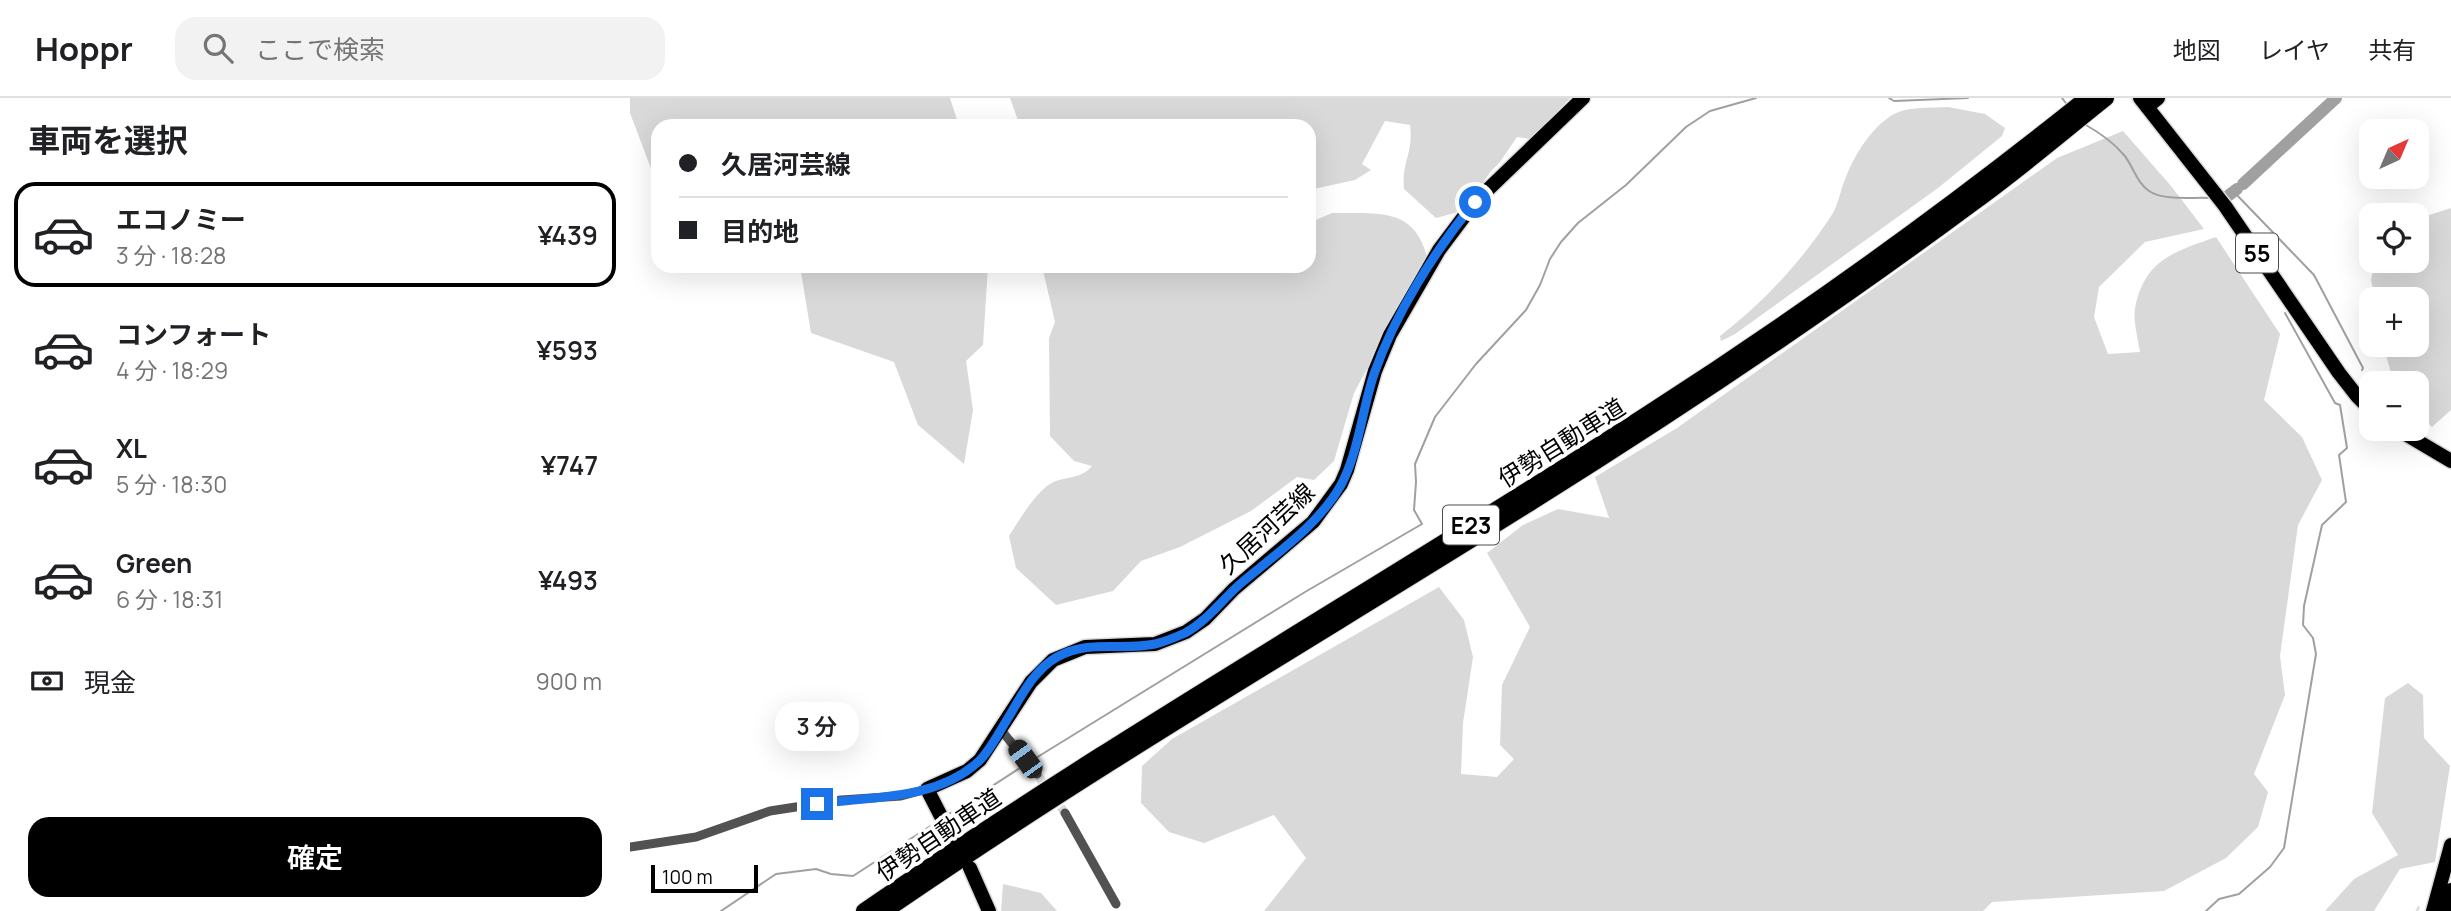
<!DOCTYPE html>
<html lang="ja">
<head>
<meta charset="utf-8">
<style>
	body { margin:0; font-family:Manrope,"Noto Sans JP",sans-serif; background:#f2f2f2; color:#202124; height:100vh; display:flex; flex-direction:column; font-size:26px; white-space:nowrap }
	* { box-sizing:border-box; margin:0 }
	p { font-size:23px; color:#757577 }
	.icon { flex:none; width:38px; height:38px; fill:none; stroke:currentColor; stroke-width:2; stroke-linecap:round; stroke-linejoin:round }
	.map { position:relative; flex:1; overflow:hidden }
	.sheet { display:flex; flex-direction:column; background:#fff; width:630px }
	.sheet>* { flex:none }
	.guide { position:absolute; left:21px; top:21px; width:665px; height:154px; border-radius:21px; box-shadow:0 7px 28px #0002; display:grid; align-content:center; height:154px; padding:0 28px; background:#fff }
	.needle { width:46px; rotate:44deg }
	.fabs { position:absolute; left:1729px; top:21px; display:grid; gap:14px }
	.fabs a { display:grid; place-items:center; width:70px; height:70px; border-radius:14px; background:#fff; box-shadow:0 7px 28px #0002; font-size:35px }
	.scale { position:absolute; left:21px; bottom:18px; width:107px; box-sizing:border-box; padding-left:7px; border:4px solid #000; border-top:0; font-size:19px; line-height:24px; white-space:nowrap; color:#000; -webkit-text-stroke:5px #fff; paint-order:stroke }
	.end { position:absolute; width:32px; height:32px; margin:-16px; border:9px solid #1a73e8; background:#fff; box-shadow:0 0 0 4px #fff }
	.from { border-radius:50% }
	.bubble { position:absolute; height:49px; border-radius:21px; background:#fff; box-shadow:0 7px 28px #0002; font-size:23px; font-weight:600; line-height:49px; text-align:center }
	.car { position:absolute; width:21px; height:42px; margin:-21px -10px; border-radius:9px; box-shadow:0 0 5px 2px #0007; background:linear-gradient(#222 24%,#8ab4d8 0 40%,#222 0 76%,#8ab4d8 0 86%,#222 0) }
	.guide b { display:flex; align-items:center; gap:24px; height:66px; font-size:26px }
	.guide b+b { border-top:2px solid #e0e0e0 }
	.guide i { width:18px; height:18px; background:#202124 }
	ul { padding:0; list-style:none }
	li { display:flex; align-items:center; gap:21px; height:105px; margin:0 14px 10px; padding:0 14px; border:4px solid transparent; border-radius:21px }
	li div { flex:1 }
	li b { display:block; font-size:26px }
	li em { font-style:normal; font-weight:600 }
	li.on { border-color:#000 }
	li>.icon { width:63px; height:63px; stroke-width:1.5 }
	h2 { padding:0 28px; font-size:32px; line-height:84px }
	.pay { display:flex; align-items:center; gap:18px; height:77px; padding:0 28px; font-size:26px }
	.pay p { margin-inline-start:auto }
	.action { display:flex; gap:14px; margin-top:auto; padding:14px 28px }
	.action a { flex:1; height:80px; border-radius:21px; background:#000; color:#fff; font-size:28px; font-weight:600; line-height:80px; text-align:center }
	header { display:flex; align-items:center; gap:42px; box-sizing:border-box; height:98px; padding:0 35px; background:#fff; border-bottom:2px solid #e0e0e0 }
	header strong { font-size:33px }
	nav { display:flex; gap:38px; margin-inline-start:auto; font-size:24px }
	.search { width:490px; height:63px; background:#f2f2f2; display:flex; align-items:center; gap:18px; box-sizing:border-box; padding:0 24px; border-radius:21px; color:#757577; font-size:26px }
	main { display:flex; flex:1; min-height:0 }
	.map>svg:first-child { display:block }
	.green { fill:#d9d9d9 }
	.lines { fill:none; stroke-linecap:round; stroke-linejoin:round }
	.stream { stroke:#a0a0a0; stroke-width:2 }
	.river { stroke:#a0a0a0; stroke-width:12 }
	.minor-tunnel { stroke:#d9d9d9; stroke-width:9; stroke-dasharray:9 4.5; stroke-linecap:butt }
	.primary-casing { stroke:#dbdbdb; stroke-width:17 }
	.trunk-casing { stroke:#dbdbdb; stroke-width:17 }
	.motorway-casing { stroke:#dbdbdb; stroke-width:18 }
	.minor { stroke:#525252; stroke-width:9 }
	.primary { stroke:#000; stroke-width:14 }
	.trunk { stroke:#000; stroke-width:14 }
	.motorway { stroke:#000; stroke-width:16 }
	.route { stroke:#1a73e8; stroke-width:9 }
	.labels { text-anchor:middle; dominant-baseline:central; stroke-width:7; stroke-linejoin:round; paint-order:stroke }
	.shield { fill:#fff; stroke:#4c4c4c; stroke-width:2 }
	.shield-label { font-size:23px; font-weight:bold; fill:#000 }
	.street-label { font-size:24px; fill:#000; stroke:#fff }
</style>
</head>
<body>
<header>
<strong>Hoppr</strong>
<div class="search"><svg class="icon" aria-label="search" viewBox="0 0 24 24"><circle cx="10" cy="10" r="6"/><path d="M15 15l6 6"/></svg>ここで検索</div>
<nav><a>地図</a><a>レイヤ</a><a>共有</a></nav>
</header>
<main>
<section class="sheet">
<h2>車両を選択</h2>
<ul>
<li class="on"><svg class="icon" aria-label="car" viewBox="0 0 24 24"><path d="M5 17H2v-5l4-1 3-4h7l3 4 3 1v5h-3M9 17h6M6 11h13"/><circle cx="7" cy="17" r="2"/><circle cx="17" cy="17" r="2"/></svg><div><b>エコノミー</b><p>3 分 · 18:28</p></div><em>¥439</em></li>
<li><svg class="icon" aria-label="car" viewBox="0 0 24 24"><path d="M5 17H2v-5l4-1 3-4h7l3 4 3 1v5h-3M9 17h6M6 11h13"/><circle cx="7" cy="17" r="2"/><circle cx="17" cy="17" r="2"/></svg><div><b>コンフォート</b><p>4 分 · 18:29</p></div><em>¥593</em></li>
<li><svg class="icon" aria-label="car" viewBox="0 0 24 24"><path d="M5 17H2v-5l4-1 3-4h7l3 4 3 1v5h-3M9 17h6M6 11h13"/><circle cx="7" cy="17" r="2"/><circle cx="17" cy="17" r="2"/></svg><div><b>XL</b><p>5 分 · 18:30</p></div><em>¥747</em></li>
<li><svg class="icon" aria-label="car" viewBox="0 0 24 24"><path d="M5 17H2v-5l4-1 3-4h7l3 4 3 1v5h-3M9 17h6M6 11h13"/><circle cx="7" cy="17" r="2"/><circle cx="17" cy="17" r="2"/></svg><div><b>Green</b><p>6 分 · 18:31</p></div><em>¥493</em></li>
</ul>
<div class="pay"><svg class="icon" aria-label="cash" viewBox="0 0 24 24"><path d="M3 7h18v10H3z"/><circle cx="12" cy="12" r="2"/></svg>現金<p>900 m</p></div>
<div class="action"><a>確定</a></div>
</section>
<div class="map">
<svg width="1821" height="813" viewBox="0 0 1821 813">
	<rect width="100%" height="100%" fill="#fff"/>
	<path class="green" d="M0,0h320l9,28h-301v61l-28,-74z
		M380,0h560l-39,41 -14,-2 -17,25 -9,9 -18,26 -18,16 -19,5 -32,-29c-3,-26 10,-37 6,-64l-25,-4 -23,43 9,6 -16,10 -46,10v-64h-289z
		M1318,9l37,7 20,14 -3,8 -64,52 -203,146 -14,7 -1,-5c44,-34 83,-76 113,-123 6,-11 8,-25 13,-36 9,-24 32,-61 59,-67 14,-3 29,-2 43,-3z
		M1493,33l48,55 33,43 -59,13 -46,45 -5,30 14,37 32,-2c-2,-13 -7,-31 -5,-44 10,-49 39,-56 81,-71l64,97 -16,66 38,37 20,43 -24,45 -18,131 5,39 -31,79 14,18 -10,35 -32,31 -62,33 -172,11 -9,9h-719l42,-53 -32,-43 -70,28 -35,-11 -28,-29 1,-37 30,-27 267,-152 25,33 9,37 -10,66 -2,51 36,3 17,-18 -14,-14 2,-60 28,-58 -43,-74 36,-28 35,-16 51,9 -14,-41 82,-49 380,-270z
		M1821,110v202l-19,17 -15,-14v-30h-23l-11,-38h34v-46h-42l-4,-19 4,-19h42v-42z
		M702,115c44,1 82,-7 95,44l-73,136 -20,68 -20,19 -17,-3 -46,34 -71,36 -39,14 -28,30 -57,14 -40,-37 -7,-32c11,-17 22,-37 38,-50 14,-11 33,-5 45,-20l-18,-5 -24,-25 -1,-98 6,-16 -13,-56h267v-43z
		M170,168h188l-5,79 -17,16 7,49 -9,54 -46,-39 -24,-63 -83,-29z
		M1778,585l15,12 1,43 26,28 -15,96 -35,7 -26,42h-49l29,-32 44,-24 -26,-42 13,-115z
		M373,786l38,9 16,18h-56z"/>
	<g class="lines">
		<path class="stream" d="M1259,0l5,3 74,-3
			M1432,0l6,8
			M1456,27c14,8 27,17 38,30 9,11 13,28 25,36 15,10 43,6 60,7
			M1604,94l80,83 49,93 -1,2
			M401,663l274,-169 117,-68 -8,-14 2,-28 -1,-18 20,-47 41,-53 50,-54 14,-25 10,-26 11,-17 17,-19 48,-38 60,-58 24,-16 46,-13
			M319,716l77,-50
			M91,813l55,-37 40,-5 15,5 22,2 79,-51
			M1576,813l13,-12 20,-5 31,-27 14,-19 32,-194 -3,-16 -10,-13 1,-19 18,-81 24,-23 -7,-47 8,-7 -7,-43 -5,-2 -50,-90"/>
		<path class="river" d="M1613,86l93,-86
			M1599,97l8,-6"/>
		<path class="minor-tunnel" d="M407,676l28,39
			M1786,812l2,1"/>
		<defs>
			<path id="primary" d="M1510,0l85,108 114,167 18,23 14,14
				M1517,9l11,-9
				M1767,331l54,32
				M323,738l-7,-10 -19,-37 40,-18 13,-11 51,-78 22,-22 32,-13 70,-3 31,-12 19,-13 29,-30 79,-67 28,-38 6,-14 28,-99 15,-36 49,-85 36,-48 108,-104
				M340,770l19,43"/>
			<path id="trunk" d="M1803,813l18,-66
				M1814,813l7,-21"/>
			<path id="motorway" d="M234,813c255,-176 525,-330 785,-498 151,-97 298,-203 438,-315
				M255,813c209,-144 428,-272 642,-406 152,-95 302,-195 446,-302 46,-33 89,-70 133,-105"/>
		</defs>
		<use href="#primary" class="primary-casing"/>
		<use href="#trunk" class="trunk-casing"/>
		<use href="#motorway" class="motorway-casing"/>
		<path class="minor" d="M371,632l36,44
			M435,715l51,91
			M0,749l66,-10 74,-26 71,-11 60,-4 26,-7"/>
		<use href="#primary" class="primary"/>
		<use href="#trunk" class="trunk"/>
		<use href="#motorway" class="motorway"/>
	</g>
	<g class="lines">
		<path class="route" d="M187,706c54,-8 118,-3 161,-42 11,-10 19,-26 27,-39 14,-22 27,-52 52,-66 33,-18 64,-6 98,-13 9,-2 21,-7 30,-11 21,-11 37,-33 55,-49 35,-30 78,-58 101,-99 18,-34 21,-75 33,-111 21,-60 61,-124 101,-172"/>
	</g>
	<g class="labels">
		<g class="shield">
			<rect x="1606" y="135.5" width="42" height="39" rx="5"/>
			<rect x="813" y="407.5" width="56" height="39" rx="5"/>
		</g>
		<g class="shield-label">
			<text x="1627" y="155">55</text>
			<text x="841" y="427">E23</text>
		</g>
		<g class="street-label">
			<text transform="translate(931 344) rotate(-32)">伊勢自動車道</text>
			<text transform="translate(636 430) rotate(-43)">久居河芸線</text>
			<text transform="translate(308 736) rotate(-34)">伊勢自動車道</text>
		</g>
	</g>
</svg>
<div class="fabs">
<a><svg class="needle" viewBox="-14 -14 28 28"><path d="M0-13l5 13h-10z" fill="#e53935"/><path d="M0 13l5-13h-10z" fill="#757577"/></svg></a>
<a><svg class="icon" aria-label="locate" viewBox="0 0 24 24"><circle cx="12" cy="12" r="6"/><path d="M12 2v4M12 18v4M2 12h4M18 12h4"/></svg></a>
<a>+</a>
<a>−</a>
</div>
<div class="scale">100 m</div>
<i class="end from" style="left:845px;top:104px"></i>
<i class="end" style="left:187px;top:706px"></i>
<div class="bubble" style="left:145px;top:604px;width:84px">3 分</div>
<i class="car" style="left:395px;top:661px;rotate:324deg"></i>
<div class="guide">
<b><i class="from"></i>久居河芸線</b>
<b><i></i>目的地</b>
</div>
</div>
</main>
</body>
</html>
